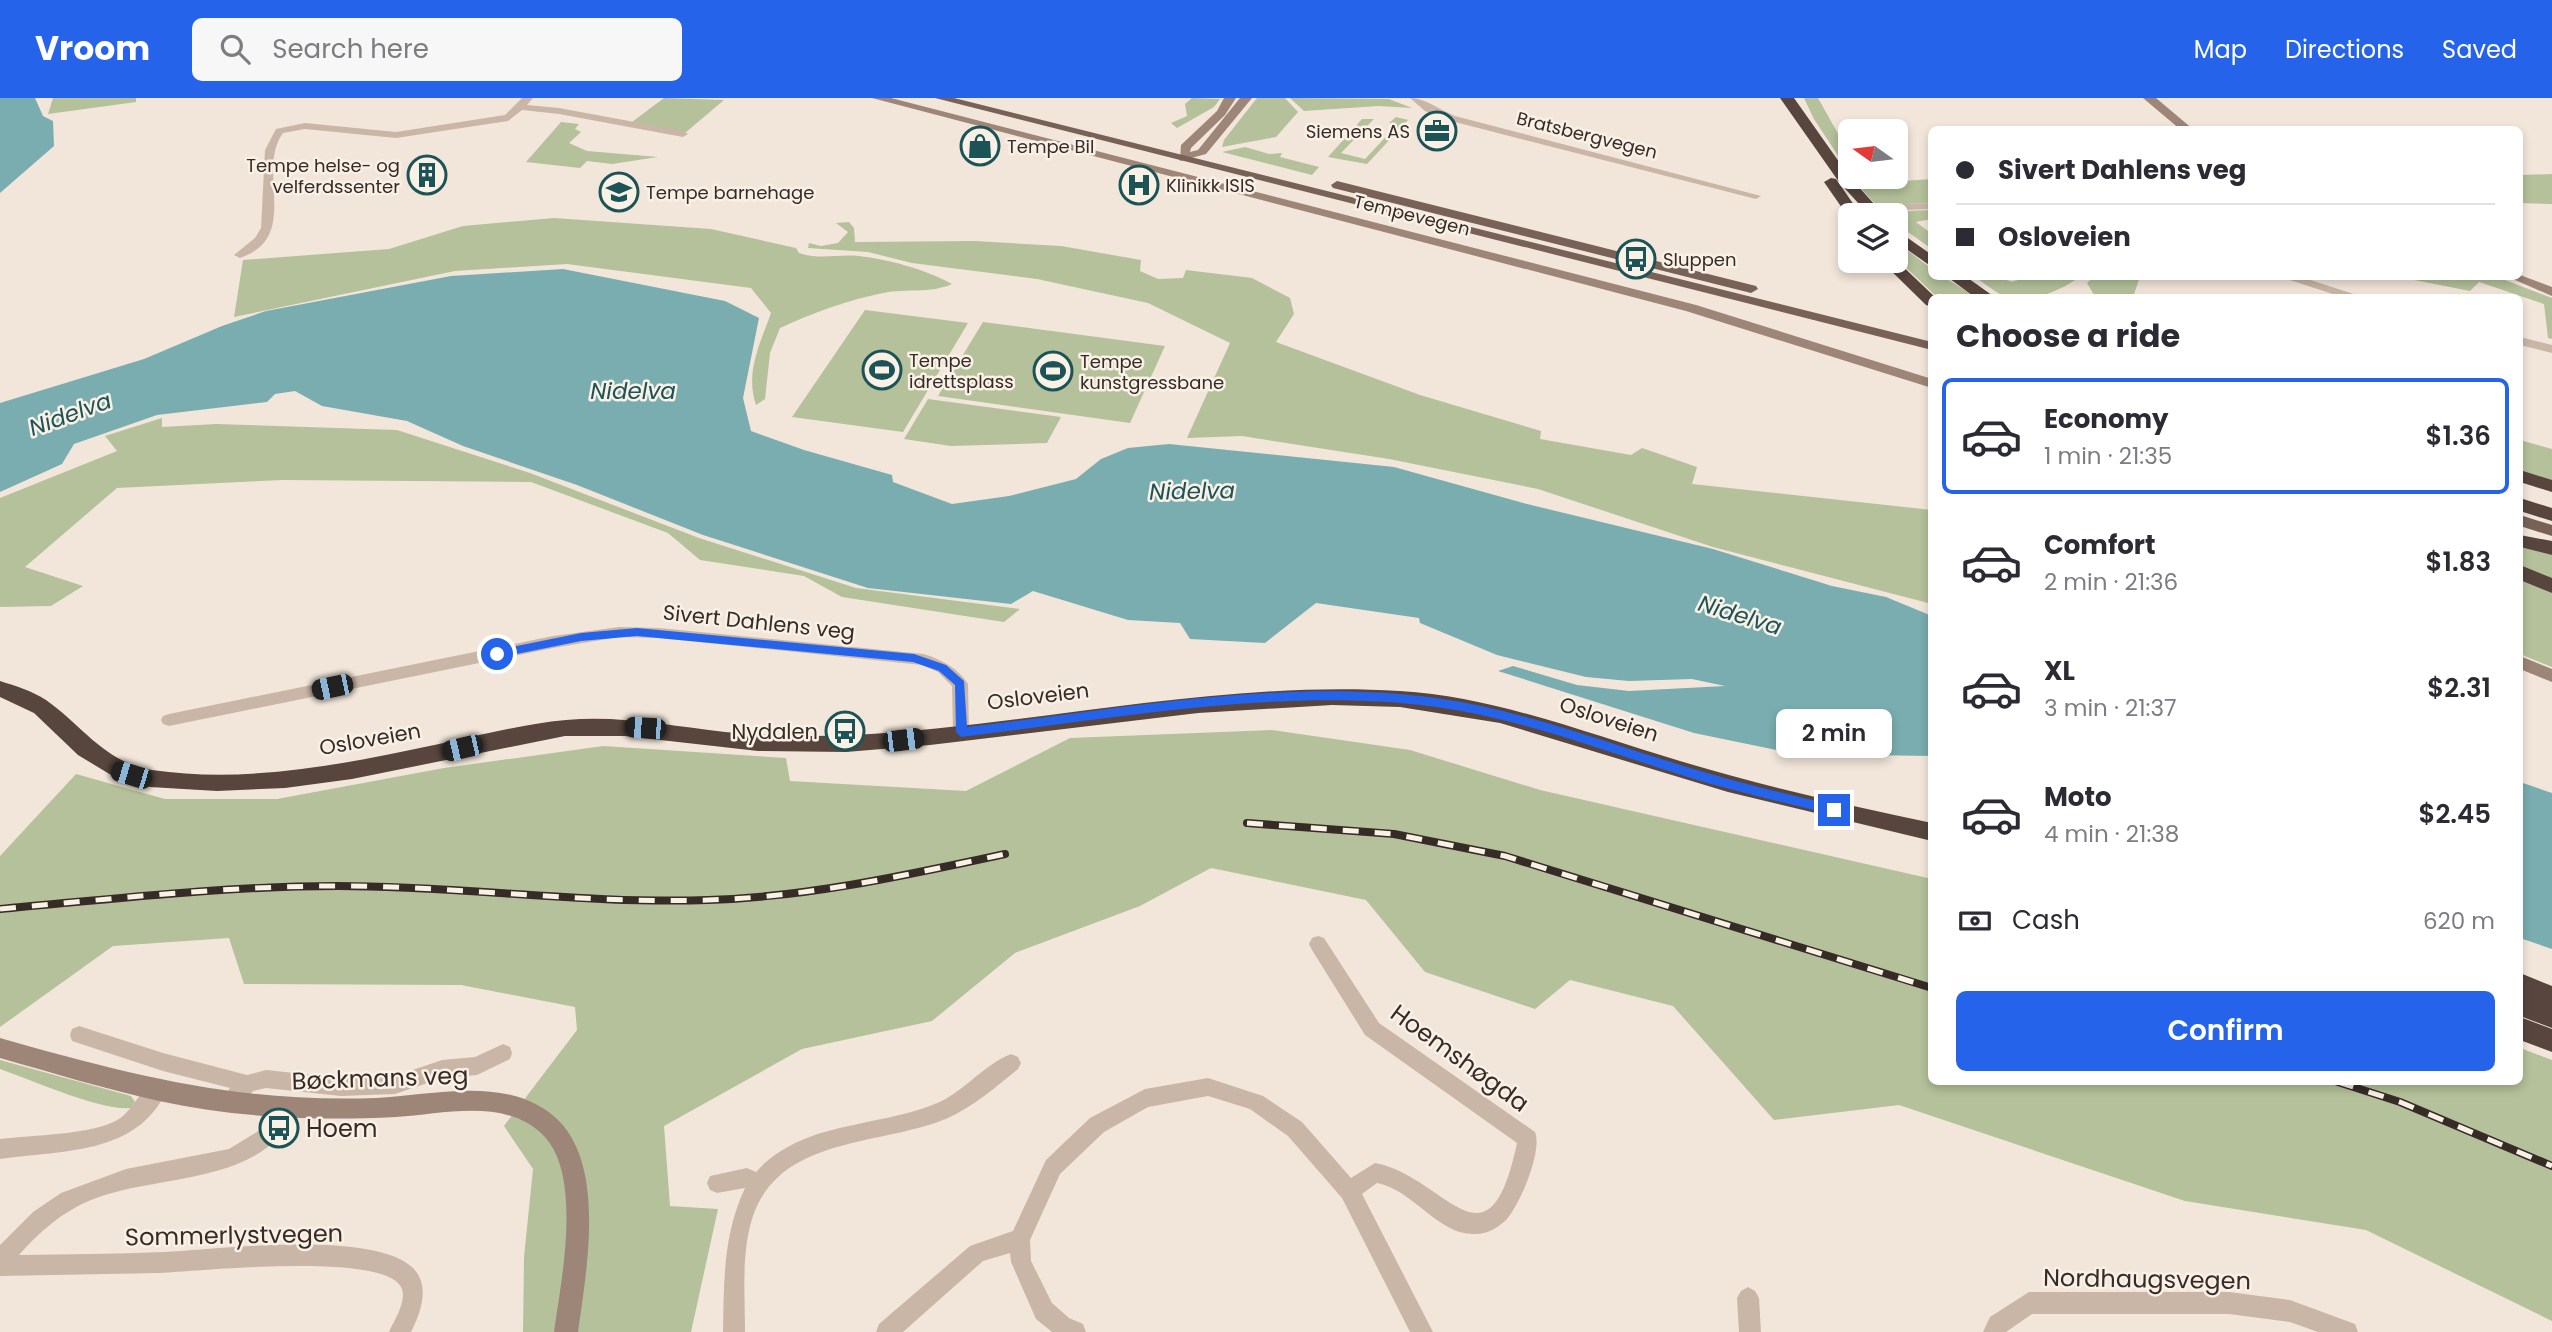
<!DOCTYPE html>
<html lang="en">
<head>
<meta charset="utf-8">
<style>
	body { margin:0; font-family:Poppins,sans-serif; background:#f7f7f7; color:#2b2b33; height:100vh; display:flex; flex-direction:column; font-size:26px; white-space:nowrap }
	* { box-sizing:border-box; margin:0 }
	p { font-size:23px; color:#7c7c81 }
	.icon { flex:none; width:38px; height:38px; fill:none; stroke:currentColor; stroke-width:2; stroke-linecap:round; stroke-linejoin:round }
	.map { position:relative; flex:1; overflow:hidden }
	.side { position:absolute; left:1928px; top:196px; width:595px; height:791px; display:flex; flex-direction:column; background:#fff; border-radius:10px; box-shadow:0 4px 10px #0003 }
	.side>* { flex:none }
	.hud { position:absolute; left:1928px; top:28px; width:595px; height:154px; border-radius:10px; box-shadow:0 4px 10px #0003; display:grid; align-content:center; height:154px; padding:0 28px; background:#fff }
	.needle { width:46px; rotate:284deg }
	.controls { position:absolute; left:1838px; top:21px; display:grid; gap:14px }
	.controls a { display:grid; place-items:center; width:70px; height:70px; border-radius:10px; background:#fff; box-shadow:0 4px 10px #0003; font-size:35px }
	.end { position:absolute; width:32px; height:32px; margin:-16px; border:9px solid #2563eb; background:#fff; box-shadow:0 0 0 4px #fff }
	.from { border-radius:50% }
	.bubble { position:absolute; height:49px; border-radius:10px; background:#fff; box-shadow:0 4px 10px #0003; font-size:23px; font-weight:600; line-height:49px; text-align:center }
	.car { position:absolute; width:21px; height:42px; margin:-21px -10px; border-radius:9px; box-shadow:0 0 5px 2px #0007; background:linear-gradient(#222 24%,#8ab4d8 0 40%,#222 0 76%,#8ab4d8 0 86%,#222 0) }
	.hud b { display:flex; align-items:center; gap:24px; height:66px; font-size:26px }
	.hud b+b { border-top:2px solid #e1e1e2 }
	.hud i { width:18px; height:18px; background:#2b2b33 }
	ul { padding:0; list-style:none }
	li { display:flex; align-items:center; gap:21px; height:116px; margin:0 14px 10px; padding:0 14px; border:4px solid transparent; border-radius:10px }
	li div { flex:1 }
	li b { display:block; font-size:26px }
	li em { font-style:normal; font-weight:600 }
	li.on { border-color:#2563eb }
	li>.icon { width:63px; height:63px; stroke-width:1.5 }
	h2 { padding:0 28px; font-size:32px; line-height:84px }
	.pay { display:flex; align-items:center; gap:18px; height:77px; padding:0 28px; font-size:26px }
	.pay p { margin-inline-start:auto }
	.cta { display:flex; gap:14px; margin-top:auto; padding:14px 28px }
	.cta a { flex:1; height:80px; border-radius:10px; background:#2563eb; color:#fff; font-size:28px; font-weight:600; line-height:80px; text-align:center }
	header { display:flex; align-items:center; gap:42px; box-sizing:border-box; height:98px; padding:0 35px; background:#2563eb; color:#fff }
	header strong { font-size:33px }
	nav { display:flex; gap:38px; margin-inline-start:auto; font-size:24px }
	.search { width:490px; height:63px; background:#f7f7f7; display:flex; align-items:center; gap:18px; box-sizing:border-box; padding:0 24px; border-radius:10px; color:#7c7c81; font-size:26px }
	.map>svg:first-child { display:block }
	.green { fill:#b4c19a }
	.water { fill:#79adaf }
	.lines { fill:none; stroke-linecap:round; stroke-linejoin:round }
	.street { fill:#cab6a6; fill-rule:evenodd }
	.secondary { fill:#9d8577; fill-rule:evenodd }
	.primary { fill:#786258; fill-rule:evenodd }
	.highway { fill:#57453e; fill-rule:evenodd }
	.rail-casing { stroke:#362b27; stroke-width:8 }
	.rail { stroke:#f9f0e6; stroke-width:5; stroke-dasharray:16; stroke-linecap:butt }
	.route { fill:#2563eb }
	.labels { text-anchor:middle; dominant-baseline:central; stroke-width:5; stroke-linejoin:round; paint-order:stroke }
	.far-poi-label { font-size:18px; fill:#362b27; stroke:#f9f0e6; text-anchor:start }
	.far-street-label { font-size:18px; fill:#362b27; stroke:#f9f0e6 }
	.street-label { font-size:21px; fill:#362b27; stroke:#f9f0e6 }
	.poi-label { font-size:21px; fill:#362b27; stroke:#f9f0e6; text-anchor:end }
	.water-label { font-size:23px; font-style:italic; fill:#1c5357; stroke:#f9f0e6 }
	.near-street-label { font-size:24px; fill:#362b27; stroke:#f9f0e6 }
	.near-poi-label { font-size:24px; fill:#362b27; stroke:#f9f0e6; text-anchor:start }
</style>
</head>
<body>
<header>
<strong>Vroom</strong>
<div class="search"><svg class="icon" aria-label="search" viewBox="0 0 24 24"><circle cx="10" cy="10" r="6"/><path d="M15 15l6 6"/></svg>Search here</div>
<nav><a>Map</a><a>Directions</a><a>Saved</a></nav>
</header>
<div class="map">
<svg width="2552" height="1234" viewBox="0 0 2552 1234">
	<rect width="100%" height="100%" fill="#f2e6da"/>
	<path class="green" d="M53,0h83v4l-88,12z
		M664,0l60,2 -39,33 -53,-11z
		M1192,0l28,1 -6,8 -37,21 -6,-5 16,-7 -2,-12z
		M1257,0h28l13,14 -22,25 -54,10 2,-7z
		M1290,0l99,1 23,9 -33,-2 -75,5z
		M1804,0h14l32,57v19l-36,-55z
		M1396,19l45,11 -33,-8 -41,44 -39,-7 34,-38h12l-33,34 24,6 32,-34 -8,-2z
		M561,24l18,2 -4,5 6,3 -12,11 18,8 71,6 -46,7 -25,-3 -7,7 -54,-6z
		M1245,49l24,7 13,-1 -2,4 39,10 -7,8 -90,-23z
		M2552,76v30l-32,-1v-28z
		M1851,79h16l7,6 58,-4v24l-56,2z
		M1932,112v9l-16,3 16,12v15l-37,-26v-8h-9l-4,-3z
		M554,120l157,11 85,19 3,5c20,7 39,1 60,3 28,3 69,14 93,28 -22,10 -46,4 -69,9 -35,7 -71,20 -103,35l-10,25 -5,46 -9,6c-11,-33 4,-61 15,-92l-20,-25 -184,-24 -112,7 -221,46 9,-57 146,-11 74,-23z
		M849,124l5,6 1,14 120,-1 86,5 80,14 -1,11 18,8 25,-1 3,-8 66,8 38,20 4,16 -18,28 144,53 121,36 -1,8 91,16 11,-7 55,19 -5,17 240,26v94l-219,-57 -175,-58 -149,-30 -147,-23 -55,2 43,-95 -82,-40 -111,-24 -125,-16 -44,-11 -60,-4 1,-5 12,3 17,-3 10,-11 -12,-9z
		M1895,143l37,28v7l11,1 34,20h-40l-42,-40z
		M1975,179h23l14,5 15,-5h52c-16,13 -49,26 -70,21 -12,-4 -25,-15 -34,-21z
		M2093,179l45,-1 2,1 -7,20 -37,1 -9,-15z
		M2399,179h98l55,21v41l-4,-1 -4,-34 -65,-22 -9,9z
		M865,212l103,13 -65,109 -111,-15z
		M983,224l182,24 -35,77 -192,-27z
		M928,301l133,18 -14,26 -96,3 -47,-7z
		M162,320v9l54,-3 181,6 133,43 169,65 157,50 164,21 -16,13 -162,-25 -38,-21 -104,-16 -32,-27 -137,-51 -249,-2 -165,8 -92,79 58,19 -32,20 -51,1v-109l117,-47 -12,-15z
		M2520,342l32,9v32l-32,-9z
		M2520,449l32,8v26l-32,-13z
		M2520,480l32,15v74l-32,-13z
		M1272,632l138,20 130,40 392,89v203h588v-34l32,12v261l-186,-91 -181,-29 -286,-96 -125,15 -101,-114 -103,-26 -35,29 -110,-37 -59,-72 -155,-32 -71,38 -125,47 -83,68 -130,28 -138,77 6,80 48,3 -27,123h-168l1,-75 9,-88 -29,-43 73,-96 -2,-23 -114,-22 -217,-1 -15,-46 -116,8 -113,81v-171l76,-82 89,25h112l167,-31 159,-22 183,12 4,23 176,10 104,-53z
		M0,962l131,36 4,6 -4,6c-31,3 -99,-28 -131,-39z"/>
	<path class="water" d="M0,0h35l8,18 10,5 1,25 -54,47z
		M563,171l162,32 34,17 -16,80 8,33 53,19 88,25 1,7 59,22 57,-8 67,-17 25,-20 27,-11 41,-4 225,23 133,37 186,45 119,37 54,11 46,19v140l-136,-2 -102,-21 -196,-62 15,-5 64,19 52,6 96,-5 -33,-7 -63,2 -43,-4 -89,-22 -77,-32 -1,-5 -103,-15 -51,40 -75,-4 -10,-16 -52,-3 -95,-29 -22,13 -143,-16 -165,-53 -126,-50 -114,-39 -56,-25 -85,-15 -27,-15 -20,3 -8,8 -110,13 -83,29 -12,20 -62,28v-89l144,-44 78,-33 44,-15 185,-35z
		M2520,684l32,11v156l-32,-11z"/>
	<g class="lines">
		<path class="street" d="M522,0h11l-6,7 32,3 124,23 5,3 -5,3 -124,-23 -37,-4 -14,11 -112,17 -91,-9 -22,4c-28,38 19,104 -43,125l-6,-3 21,-17 6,-10 4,-78 11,-21 29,-6 91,9 109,-17z
			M1410,0c15,0 30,12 45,18l306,80 -5,3 -309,-79 -22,-9z
			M1932,105v6l-53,2 -6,-3 6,-3z
			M2278,178h20l68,22h-21z
			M2520,239l32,8v8l-32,-8z
			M619,529l40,1 265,26c18,6 34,14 44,30l1,48 -2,4h-12l-2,-4 -1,-46 -14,-14 -16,-7 -263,-27 -40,-1 -66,11 -384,78 -6,-2 -2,-4 2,-4 6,-2 384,-78z
			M1318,838l6,2 55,85 156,109c8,19 -16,75 -30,89 -8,7 -18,13 -29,13 -38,2 -62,-44 -99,-51l-15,11 71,138h-23l-68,-134 -54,-62 -38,-27 -42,-13 -60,11 -44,25 -44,42 -30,66 1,21 21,42 17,15 14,6 3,8h-34l-16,-13 -25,-57 -1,-9 -27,8 -80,71h-27l3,-8 91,-78 43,-15 33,-71 44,-42 55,-29 63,-11 55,18 39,26 49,56 24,-15c71,13 113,117 142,-20l-152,-108 -53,-85 -3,-6 3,-6z
			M79,928l84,27 84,22 19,-5 75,8 54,-2 47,-16 33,-3 28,-13 7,3 2,6 -2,6 -33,16 -35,3 -47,16 -54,2 -75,-8 -13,3 -16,17 -7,3 -7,-3 -3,-6 10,-14 -67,-17 -91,-30 -2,-6 2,-6z
			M1011,956l7,3 3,6 -3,6c-22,18 -44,37 -70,49 -65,28 -167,17 -195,98 -12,36 -8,78 -8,116h-22c1,-51 0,-97 22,-144l-28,5 -7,-3 -3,-7 3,-7 37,-8 9,4c46,-51 119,-44 179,-68 28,-11 48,-39 76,-50z
			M157,983l7,3 3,6c-30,66 -106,60 -167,69v-20c31,-4 94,-4 119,-20 15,-10 22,-32 38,-38z
			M288,1001l7,3 3,6c-35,80 -139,64 -207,92 -29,12 -52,32 -72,55 48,-1 97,-1 145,-3 55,-3 207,-22 248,15 19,18 9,45 -1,65h-22c5,-12 19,-31 12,-45 -17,-35 -203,-16 -241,-14 -53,1 -107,2 -160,3v-31l33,-33 28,-19 65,-24 103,-20 28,-17 24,-30z
			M1748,1189l7,4 4,7 2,34h-22l-2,-34 4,-7z
			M2029,1194h200l61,8 65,24 3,8h-40l-28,-10 -61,-8h-197l-26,18h-23l7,-15z"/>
		<path class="secondary" d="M872,0h19l805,207 236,74v9l-246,-77z
			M1224,0h12l-11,17 -34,33 -1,4 8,-2 42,-52h12l-46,56 -26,7 1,-16 36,-34z
			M2143,0h13l38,32h-13z
			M2520,177l32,12v9l-46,-20z
			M2520,558l32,13v13l-32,-13z
			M0,940c130,37 238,65 376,60 59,-3 136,-24 183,23 47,48 27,152 19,211h-24c7,-51 29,-155 -10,-196 -38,-39 -100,-22 -148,-19 -79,4 -159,1 -237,-16 -54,-12 -106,-28 -159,-43z"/>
		<path class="primary" d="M935,0h19l978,244v8z
			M1337,83l419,105 2,3 -7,4 -418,-105 -2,-3z
			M2520,417l32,10v11l-32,-10z"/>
		<path class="highway" d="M1780,0h14l55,78 35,39h-15l-30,-33z
			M1831,80l5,1 25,36h-11l-1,3 -25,-36z
			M1895,131l37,26v12l-37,-26z
			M1895,161l41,39h-4v9l-6,-2 -45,-44z
			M1946,178h19l31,22h-20z
			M2520,372l32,10v12l-32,-10z
			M2520,400l32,10v13l-32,-10z
			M2520,437l32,6v14l-32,-8z
			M2520,467l32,13v15l-32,-13z
			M0,583c16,5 32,10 46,19 37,26 58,62 106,70 95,14 194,-6 287,-26 42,-9 84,-20 127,-24 53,-5 106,6 159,12 43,4 86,5 129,3 183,-10 363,-55 546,-44 97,6 188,43 280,70 83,25 167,44 252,62v18l-204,-49 -228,-69 -100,-16 -68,-2 -134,8 -268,32 -84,7 -88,-1 -133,-15h-60l-213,43 -67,9 -68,3 -67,-4 -34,-9 -38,-23 -44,-42 -34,-16z
			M2520,875l32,13v42l-32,-12z
			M2520,919l32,12v23l-32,-12z"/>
		<defs>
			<path id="rail" d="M1247,725l147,11 111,22 427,132
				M0,811c112,-10 225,-23 338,-23 123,0 246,18 370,14 100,-3 199,-25 297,-46
				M2338,984l62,20 152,64"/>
		</defs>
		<use href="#rail" class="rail-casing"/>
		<use href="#rail" class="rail"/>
	</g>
	<path class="route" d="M637,530l277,26 32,11 18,16 3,46c151,-17 317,-50 469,-29 94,13 183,50 275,76 40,12 82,21 123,31l6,5 -6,5c-41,-10 -83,-20 -123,-31 -92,-27 -181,-64 -275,-77 -151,-21 -324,12 -475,30l-5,-5 -1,-47 -16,-14 -26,-9 -276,-26 -56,5 -84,17 -6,-4 6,-4 84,-17z"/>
	<defs>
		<symbol id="office-ring" viewBox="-11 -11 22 22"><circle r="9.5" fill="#f9f0e6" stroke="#1c5357" stroke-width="1.5"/><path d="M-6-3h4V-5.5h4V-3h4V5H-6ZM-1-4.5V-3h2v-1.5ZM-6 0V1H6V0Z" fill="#1c5357"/></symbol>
		<symbol id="shop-ring" viewBox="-11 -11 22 22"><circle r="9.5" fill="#f9f0e6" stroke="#1c5357" stroke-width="1.5"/><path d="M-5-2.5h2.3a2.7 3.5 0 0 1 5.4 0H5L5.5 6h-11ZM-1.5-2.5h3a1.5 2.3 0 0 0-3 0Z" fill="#1c5357"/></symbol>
		<symbol id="building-ring" viewBox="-11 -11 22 22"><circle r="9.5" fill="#f9f0e6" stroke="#1c5357" stroke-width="1.5"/><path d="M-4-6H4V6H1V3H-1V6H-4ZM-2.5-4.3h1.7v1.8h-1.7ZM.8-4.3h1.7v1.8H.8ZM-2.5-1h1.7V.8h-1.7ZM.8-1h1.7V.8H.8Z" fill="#1c5357"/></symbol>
		<symbol id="hospital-ring" viewBox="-11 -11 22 22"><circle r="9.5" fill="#f9f0e6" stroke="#1c5357" stroke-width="1.5"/><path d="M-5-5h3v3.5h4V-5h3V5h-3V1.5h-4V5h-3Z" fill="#1c5357"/></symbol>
		<symbol id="school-ring" viewBox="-11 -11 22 22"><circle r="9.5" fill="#f9f0e6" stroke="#1c5357" stroke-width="1.5"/><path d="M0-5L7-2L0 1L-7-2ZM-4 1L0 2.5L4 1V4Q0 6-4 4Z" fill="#1c5357"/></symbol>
		<symbol id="bus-ring" viewBox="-11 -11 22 22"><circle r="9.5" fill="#f9f0e6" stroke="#1c5357" stroke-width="1.5"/><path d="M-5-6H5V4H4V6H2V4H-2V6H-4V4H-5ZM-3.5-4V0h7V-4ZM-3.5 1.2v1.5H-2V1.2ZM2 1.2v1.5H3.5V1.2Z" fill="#1c5357"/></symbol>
		<symbol id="stadium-ring" viewBox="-11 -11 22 22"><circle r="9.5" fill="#f9f0e6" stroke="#1c5357" stroke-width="1.5"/><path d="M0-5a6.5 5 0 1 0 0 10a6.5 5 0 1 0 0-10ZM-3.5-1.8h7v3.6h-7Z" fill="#1c5357"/></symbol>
	</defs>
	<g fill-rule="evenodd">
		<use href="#office-ring" x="1415" y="11" width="44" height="44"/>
		<use href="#shop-ring" x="958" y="26" width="44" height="44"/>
		<use href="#building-ring" x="405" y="55" width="44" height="44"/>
		<use href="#hospital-ring" x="1117" y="65" width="44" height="44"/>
		<use href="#school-ring" x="597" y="72" width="44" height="44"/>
		<use href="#bus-ring" x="1614" y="139" width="44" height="44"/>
		<use href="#stadium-ring" x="860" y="250" width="44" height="44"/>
		<use href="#stadium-ring" x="1031" y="251" width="44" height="44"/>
		<use href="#bus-ring" x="823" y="611" width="44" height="44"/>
		<use href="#bus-ring" x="257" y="1008" width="44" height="44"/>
	</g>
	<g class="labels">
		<g class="far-poi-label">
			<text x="1410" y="33" text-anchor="end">Siemens AS</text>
			<text x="1007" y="48">Tempe Bil</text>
			<text x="400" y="67" text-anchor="end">Tempe helse- og<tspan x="400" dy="21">velferdssenter</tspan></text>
			<text x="1166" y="87">Klinikk ISIS</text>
			<text x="646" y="94">Tempe barnehage</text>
			<text x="1663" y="161">Sluppen</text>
			<text x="909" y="262">Tempe<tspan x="909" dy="21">idrettsplass</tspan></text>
			<text x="1080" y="263">Tempe<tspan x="1080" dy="21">kunstgressbane</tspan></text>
		</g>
		<g class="far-street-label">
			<text transform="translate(1587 37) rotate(14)">Bratsbergvegen</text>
			<text transform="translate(1412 117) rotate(14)">Tempevegen</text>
		</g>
		<g class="street-label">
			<text transform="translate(759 524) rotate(6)">Sivert Dahlens veg</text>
			<text transform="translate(1038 598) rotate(-7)">Osloveien</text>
			<text transform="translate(1609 621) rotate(18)">Osloveien</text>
			<text transform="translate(370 641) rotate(-10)">Osloveien</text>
		</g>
		<g class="poi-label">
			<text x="818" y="633">Nydalen</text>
		</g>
		<g class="water-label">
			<text x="633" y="293">Nidelva</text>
			<text transform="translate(70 316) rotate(-20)">Nidelva</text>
			<text transform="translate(1192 393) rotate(-1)">Nidelva</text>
			<text transform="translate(1740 517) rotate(17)">Nidelva</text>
		</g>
		<g class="near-street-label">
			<text transform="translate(1460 960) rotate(36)">Hoemshøgda</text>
			<text transform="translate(380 980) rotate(-2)">Bøckmans veg</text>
			<text transform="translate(234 1137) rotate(-1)">Sommerlystvegen</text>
			<text transform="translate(2147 1181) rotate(1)">Nordhaugsvegen</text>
		</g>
		<g class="near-poi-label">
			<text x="306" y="1030">Hoem</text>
		</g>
	</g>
</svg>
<div class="controls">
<a><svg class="needle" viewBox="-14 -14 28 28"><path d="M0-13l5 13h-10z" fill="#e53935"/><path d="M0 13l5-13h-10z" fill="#7c7c81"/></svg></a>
<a><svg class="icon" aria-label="layers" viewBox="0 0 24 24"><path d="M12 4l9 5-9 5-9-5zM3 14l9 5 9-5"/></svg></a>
</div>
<i class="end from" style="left:497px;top:556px"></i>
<i class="end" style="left:1834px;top:712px"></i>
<div class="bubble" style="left:1776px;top:611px;width:116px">2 min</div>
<i class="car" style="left:332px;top:589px;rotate:258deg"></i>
<i class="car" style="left:645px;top:630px;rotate:274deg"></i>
<i class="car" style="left:903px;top:642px;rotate:83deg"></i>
<i class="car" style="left:462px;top:650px;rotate:257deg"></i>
<i class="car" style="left:131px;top:677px;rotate:287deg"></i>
<div class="hud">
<b><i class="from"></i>Sivert Dahlens veg</b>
<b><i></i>Osloveien</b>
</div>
<section class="side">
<h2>Choose a ride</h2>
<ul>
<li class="on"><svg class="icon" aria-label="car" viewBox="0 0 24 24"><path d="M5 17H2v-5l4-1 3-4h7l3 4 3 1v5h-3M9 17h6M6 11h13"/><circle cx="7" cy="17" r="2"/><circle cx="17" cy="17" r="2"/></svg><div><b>Economy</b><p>1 min · 21:35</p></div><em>$1.36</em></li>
<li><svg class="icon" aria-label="car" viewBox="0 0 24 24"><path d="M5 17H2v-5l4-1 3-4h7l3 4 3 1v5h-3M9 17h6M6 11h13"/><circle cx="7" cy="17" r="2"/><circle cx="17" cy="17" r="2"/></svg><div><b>Comfort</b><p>2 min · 21:36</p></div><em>$1.83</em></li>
<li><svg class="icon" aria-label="car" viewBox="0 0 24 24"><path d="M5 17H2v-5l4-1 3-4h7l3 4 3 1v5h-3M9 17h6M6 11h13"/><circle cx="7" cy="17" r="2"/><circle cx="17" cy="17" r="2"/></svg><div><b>XL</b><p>3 min · 21:37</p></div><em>$2.31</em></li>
<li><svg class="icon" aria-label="car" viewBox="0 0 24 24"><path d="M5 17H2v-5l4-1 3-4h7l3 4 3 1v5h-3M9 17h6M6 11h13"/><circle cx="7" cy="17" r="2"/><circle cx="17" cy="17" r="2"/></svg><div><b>Moto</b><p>4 min · 21:38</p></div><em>$2.45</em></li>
</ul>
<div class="pay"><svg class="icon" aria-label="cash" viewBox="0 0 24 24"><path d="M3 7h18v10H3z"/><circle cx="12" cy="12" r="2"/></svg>Cash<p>620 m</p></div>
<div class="cta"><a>Confirm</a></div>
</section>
</div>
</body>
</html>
